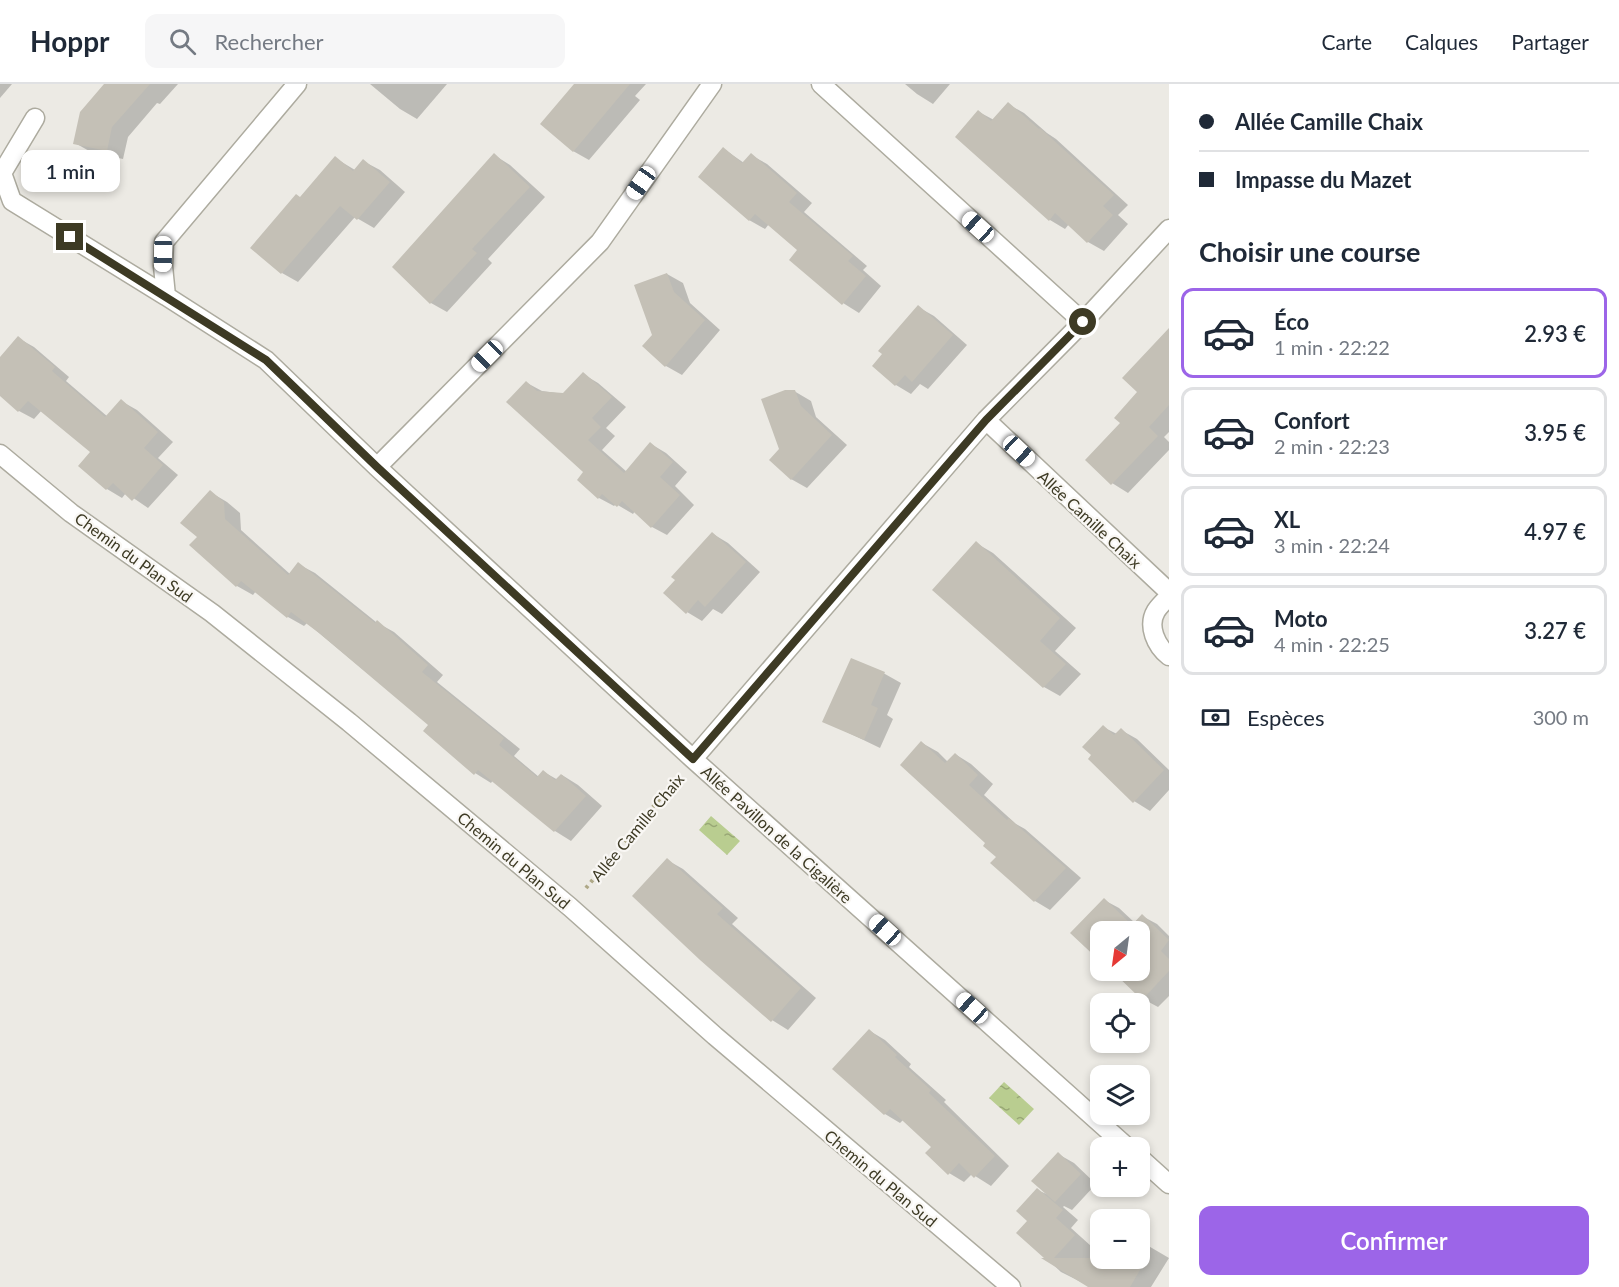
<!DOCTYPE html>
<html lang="fr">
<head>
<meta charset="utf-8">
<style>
	body { margin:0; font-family:Lato,sans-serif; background:#f6f6f7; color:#1f2937; height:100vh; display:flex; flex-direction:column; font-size:22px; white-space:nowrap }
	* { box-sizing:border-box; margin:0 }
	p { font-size:20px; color:#747a83 }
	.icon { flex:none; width:33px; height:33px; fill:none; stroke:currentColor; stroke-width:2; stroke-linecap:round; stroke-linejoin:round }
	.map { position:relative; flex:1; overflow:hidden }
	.side { display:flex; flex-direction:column; background:#fff; width:450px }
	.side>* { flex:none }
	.hud { display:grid; align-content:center; height:132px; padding:0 30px; background:#fff }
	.needle { width:39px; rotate:209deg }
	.controls { position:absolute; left:1090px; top:837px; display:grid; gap:12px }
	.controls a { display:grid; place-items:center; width:60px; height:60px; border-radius:12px; background:#fff; box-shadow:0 3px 9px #0003; font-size:30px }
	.end { position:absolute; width:27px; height:27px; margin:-14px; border:8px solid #3d3a24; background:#fff; box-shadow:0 0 0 3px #fff }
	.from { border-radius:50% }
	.bubble { position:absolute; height:42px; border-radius:12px; background:#fff; box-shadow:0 3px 9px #0003; font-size:20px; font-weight:600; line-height:42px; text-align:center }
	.car { position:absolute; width:18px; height:36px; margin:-18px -9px; border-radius:8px; box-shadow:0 0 4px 2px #0007; background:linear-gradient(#fff 24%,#345 0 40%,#fff 0 76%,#345 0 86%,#fff 0) }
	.hud b { display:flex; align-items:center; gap:21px; height:57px; font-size:22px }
	.hud b+b { border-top:2px solid #e0e1e3 }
	.hud i { width:15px; height:15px; background:#1f2937 }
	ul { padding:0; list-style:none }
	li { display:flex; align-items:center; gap:18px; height:90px; margin:0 12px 9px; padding:0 18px; border:3px solid #e0e1e3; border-radius:12px }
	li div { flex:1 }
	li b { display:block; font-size:22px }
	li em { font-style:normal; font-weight:600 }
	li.current { border-color:#9c65e8 }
	li>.icon { width:54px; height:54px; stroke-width:1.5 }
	h2 { padding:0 30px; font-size:27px; line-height:72px }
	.pay { display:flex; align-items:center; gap:15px; height:66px; padding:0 30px; font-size:22px }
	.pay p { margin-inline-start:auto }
	.cta { display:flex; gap:12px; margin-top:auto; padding:12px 30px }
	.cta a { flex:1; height:69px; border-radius:12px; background:#9c65e8; color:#fff; font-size:24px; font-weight:600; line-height:69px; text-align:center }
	header { display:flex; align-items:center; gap:36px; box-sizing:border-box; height:84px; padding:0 30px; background:#fff; border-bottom:2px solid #e0e1e3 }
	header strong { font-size:28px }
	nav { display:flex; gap:33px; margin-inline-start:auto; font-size:21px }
	.search { width:420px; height:54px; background:#f6f6f7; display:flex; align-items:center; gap:15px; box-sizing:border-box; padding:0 21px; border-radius:12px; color:#747a83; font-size:22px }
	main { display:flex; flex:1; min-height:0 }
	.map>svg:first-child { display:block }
	.water { fill:url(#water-ripples) }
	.shadow { fill:#0003 }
	.building { fill:#c4c0b6 }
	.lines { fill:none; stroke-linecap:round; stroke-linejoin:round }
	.minor-casing { stroke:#adab9f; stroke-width:21 }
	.path { stroke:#aea886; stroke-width:4; stroke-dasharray:3 4.5; stroke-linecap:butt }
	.minor { stroke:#fff; stroke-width:18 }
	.route { stroke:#3d3a24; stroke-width:8 }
	.labels { text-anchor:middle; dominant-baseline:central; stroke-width:4.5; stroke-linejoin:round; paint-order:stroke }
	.street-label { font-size:16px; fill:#3d3a24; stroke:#f9f7f4 }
</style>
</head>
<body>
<header>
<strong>Hoppr</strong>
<div class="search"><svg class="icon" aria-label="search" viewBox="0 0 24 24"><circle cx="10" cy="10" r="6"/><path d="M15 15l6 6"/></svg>Rechercher</div>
<nav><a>Carte</a><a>Calques</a><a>Partager</a></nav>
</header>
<main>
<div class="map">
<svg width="1169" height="1203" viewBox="0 0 1169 1203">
	<defs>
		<pattern id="water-ripples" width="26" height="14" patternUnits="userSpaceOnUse" patternTransform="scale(1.5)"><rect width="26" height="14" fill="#b9cd90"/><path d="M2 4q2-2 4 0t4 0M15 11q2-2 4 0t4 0" fill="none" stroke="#98a775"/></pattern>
	</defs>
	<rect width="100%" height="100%" fill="#eceae4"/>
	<path class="water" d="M711,732l29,25 -13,14 -28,-25z
		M1004,998l30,27 -15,16 -30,-27z"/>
	<path class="shadow" d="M0,0h12l-12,14z
		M106,0h72l-18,20 -3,-1 -29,34 -5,22 -32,-7 -16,-9z
		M370,0h77l-30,35 -17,-10z
		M576,0h70l-11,12 5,4 -51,60 -16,-9z
		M905,0h45l-17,20 -16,-10z
		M1008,20l16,9 23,20 9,6 72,66 -10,10 10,9 -24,27 -16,-9 -19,-18 -4,5 -15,-9 -93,-83 22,-25 15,8z
		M724,65l20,14 7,-8 16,9 45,39 -8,9 63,54 -4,4 18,16 -22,27 -16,-10 -44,-53 -30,-26 -4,5 -16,-9z
		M494,71l16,10 35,32 -57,62 4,4 -45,49 -16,-9 -37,-36z
		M335,74l20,12 8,-9 17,9 25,22 -31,36 -19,-11 -57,65 -16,-9 18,-75z
		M667,190l16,9 7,20 30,27 -38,45 -16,-9 -12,-30z
		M918,223l16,9 33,29 -39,44 -8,-5 -9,10 -15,-9 -12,-31z
		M1169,246v102l-5,5 5,5v8l-41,43 -16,-10 10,-60z
		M18,254l16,9 35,30 -3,4 42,36 13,-16 16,9 36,32 -15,16 20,17 -30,33 -22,-15 -4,5 -15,-9 -15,-37 -50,-42 -8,9 -15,-8 -19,-16v-35z
		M583,290l15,9 28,24 -20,21 9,8 -13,14 25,22 24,-28 15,9 21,19 -12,14 19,19 -27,30 -15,-8 -17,-16 -2,3 -17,-10 -2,2 -15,-8 -14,-26 -58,-89 15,8 22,3z
		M794,307l17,10 5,16 31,28 -40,43 -16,-9 -10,-30z
		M210,408l17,10 13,11 1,17 49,44 8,-10 17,9 61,49 18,10 49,43 -6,7 83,67 -6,7 25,21 5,-5 14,8 4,-5 16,10 24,21 -31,35 -16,-10 -62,-51 -2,3 -16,-10 -45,-48 -123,-102 -3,3 -16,-9 -32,-26 -3,4 -16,-9 -38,-49z
		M713,450l15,9 32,29 -38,42 -9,-5 -11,12 -15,-9z
		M976,459l17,10 83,75 -21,23 26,23 -21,22 -16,-9z
		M851,576l34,14 16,9 -14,32 6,4 -13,29 -56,-27z
		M1103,643l14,7 4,-4 16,9 32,31v20l-19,21 -16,-10z
		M922,659l16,9 10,10 7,-8 16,10 22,20 -9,11 32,29 9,5 56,49 -31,32 -15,-9 -48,-58z
		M667,776l16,9 55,49 -6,6 84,74 -28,32 -16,-10z
		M1104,816l15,8 16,15 7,-7 15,8 12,12v60l-11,11 -15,-8 -30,-29h27v-38h-39v28l-29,-27z
		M870,947l15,9 26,24 -2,3 37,33 -2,2 65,64 -18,20 -19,-12 -8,8 -15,-9 -16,-26 -30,-27 -3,3 -15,-9z
		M1058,1070l16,9 22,21 -24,26 -8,-4 -1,1 15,13 -7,8 30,27v3h39v-17l29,17 -18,29h-60l-30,-15 -43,-40 11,-11 8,-31 12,5z"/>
	<path class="building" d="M104,0h46l-38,43 -5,24 -34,-7 7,-32z
		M574,0h56l-57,68 -33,-28z
		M1008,18l31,27 1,-1 74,67 -11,11 10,9 -26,28 -32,-30 -6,8 -94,-84 23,-27 13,11z
		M723,63l19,16 9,-10 46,40 -8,9 64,54 -5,5 18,15 -24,29 -53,-45 8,-10 -42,-36 -6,7 -51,-44z
		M494,69l36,34 -58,62 5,4 -47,51 -38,-37z
		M335,72l18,15 10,-12 27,23 -33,38 -17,-14 -59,68 -31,-26 46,-54 4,3z
		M667,189l7,19 31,28 -40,47 -23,-21 10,-11 -18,-50z
		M918,221l35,30 -41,47 -7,-7 -10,11 -23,-20 10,-12 -4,-3z
		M1169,244v77l-20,22 9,9 -47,49 -26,-25 35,-37 -6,-5 23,-26 -15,-14z
		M18,252l37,31 -3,4 53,46 16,-18 37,33 -14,16 19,17 -31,36 -19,-18 -7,7 -28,-24 12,-14 -62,-51 -10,11 -18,-16v-39z
		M583,288l29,25 -20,21 9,9 -13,13 36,33 26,-31 23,20 -13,15 20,18 -29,33 -29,-27 -5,6 -15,-13 -4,5 -21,-19 6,-8 -77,-70 20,-21 11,10 26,2z
		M785,306h10l6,16 31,29 -41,45 -22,-20 10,-11 -18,-50z
		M210,406l14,12 1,17 63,56 10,-13 77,61 2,-3 51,45 -6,7 82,66 -5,7 38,32 6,-7 12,10 6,-6 25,22 -32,36 -76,-62 -4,5 -51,-44 5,-6 -109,-92 -28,-21 -4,6 -46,-37 -5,6 -47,-42 8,-8 -17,-14z
		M712,448l34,30 -41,45 -7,-7 -12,14 -23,-21 12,-13 -4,-3z
		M976,457l84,77 -20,23 26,23 -23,24 -111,-98z
		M851,574l34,14 -14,33 7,3 -14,32 -42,-18z
		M1103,641l11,10 7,-7 43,42 -31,33 -45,-44 3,-4 -9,-8z
		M921,657l24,22 10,-10 23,22 -9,10 38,35 2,-2 57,50 -32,34 -44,-39 6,-6 -13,-11 2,-3 -85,-78z
		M667,774l56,50 -6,6 84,74 -30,34 -71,-62 -68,-64z
		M1104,814l28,27 10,-11 27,26 -8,11 8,8v12l-27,29 -31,-30h29v-38h-39v30l-31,-29z
		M869,945l28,26 -2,2 36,33 -2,3 66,63 -21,22 -15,-15 -11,12 -23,-22 6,-6 -41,-38 -6,6 -52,-46z
		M1058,1068l23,22 -26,28 -24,-21z
		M1037,1104l26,22 -7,8 19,17 -21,23h93l-17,29h-42l-47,-29h3l-28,-25 11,-12 -11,-10z"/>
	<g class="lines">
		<defs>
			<path id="minor" d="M297,0l-133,158 -1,24 3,30 100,64 111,107 316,292 435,389
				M821,0l262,238
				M35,34l-33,55 10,28 154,95
				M986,336l183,172
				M0,370l71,59 141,100 137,109 221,185 145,129 296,251
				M377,383l223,-225 112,-158
				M1169,512c-4,5 -10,10 -13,15 -9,15 0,35 13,45
				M693,675l293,-339 97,-98 86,-93
				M1140,1074l29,26"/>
		</defs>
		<use href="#minor" class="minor-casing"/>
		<path class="path" d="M586,804l91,-110"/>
		<use href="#minor" class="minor"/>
	</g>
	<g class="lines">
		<path class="route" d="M70,153l196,123 111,107 316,292 293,-339 97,-98"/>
	</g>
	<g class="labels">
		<g class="street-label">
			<text transform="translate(1090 435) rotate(43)">Allée Camille Chaix</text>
			<text transform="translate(134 473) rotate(36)">Chemin du Plan Sud</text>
			<text transform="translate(637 743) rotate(-50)">Allée Camille Chaix</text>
			<text transform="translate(777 750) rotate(42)">Allée Pavillon de la Cigalière</text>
			<text transform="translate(514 776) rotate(40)">Chemin du Plan Sud</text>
			<text transform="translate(881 1094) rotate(40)">Chemin du Plan Sud</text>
		</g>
	</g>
</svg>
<div class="controls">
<a><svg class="needle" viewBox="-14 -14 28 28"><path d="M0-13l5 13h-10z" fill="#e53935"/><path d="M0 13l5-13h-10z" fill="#747a83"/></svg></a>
<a><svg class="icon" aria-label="locate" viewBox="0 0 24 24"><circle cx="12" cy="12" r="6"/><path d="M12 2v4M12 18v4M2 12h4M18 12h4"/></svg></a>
<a><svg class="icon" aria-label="layers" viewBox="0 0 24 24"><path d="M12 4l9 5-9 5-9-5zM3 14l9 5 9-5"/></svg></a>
<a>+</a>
<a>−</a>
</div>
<i class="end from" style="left:1083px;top:238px"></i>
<i class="end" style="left:70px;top:153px"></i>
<div class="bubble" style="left:21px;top:66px;width:99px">1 min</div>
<i class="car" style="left:641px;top:99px;rotate:215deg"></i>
<i class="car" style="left:978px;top:143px;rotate:312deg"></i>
<i class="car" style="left:163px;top:170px;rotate:181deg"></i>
<i class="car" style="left:487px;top:272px;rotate:225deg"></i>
<i class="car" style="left:1019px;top:367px;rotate:133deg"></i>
<i class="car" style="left:885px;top:846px;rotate:312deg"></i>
<i class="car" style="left:972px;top:924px;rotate:312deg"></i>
</div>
<section class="side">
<div class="hud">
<b><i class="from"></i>Allée Camille Chaix</b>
<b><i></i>Impasse du Mazet</b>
</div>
<h2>Choisir une course</h2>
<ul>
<li class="current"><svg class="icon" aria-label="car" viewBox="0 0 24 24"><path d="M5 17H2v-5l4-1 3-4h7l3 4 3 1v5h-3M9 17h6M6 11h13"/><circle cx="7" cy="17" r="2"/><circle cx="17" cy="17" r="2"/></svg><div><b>Éco</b><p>1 min · 22:22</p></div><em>2.93 €</em></li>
<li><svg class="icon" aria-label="car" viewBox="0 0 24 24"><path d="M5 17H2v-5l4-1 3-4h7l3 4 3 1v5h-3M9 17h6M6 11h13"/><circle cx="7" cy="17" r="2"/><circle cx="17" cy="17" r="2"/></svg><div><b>Confort</b><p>2 min · 22:23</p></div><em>3.95 €</em></li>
<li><svg class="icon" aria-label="car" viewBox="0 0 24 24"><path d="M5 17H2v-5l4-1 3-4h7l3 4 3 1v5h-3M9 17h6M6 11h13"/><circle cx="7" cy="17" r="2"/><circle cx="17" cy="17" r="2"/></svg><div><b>XL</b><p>3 min · 22:24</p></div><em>4.97 €</em></li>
<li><svg class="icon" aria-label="car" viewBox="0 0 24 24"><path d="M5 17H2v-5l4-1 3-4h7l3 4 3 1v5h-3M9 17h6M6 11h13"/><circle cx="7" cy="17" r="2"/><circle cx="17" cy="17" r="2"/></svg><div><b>Moto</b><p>4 min · 22:25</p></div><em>3.27 €</em></li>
</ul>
<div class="pay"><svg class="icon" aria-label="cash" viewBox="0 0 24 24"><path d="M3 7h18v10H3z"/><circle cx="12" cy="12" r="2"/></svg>Espèces<p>300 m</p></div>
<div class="cta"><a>Confirmer</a></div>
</section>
</main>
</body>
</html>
